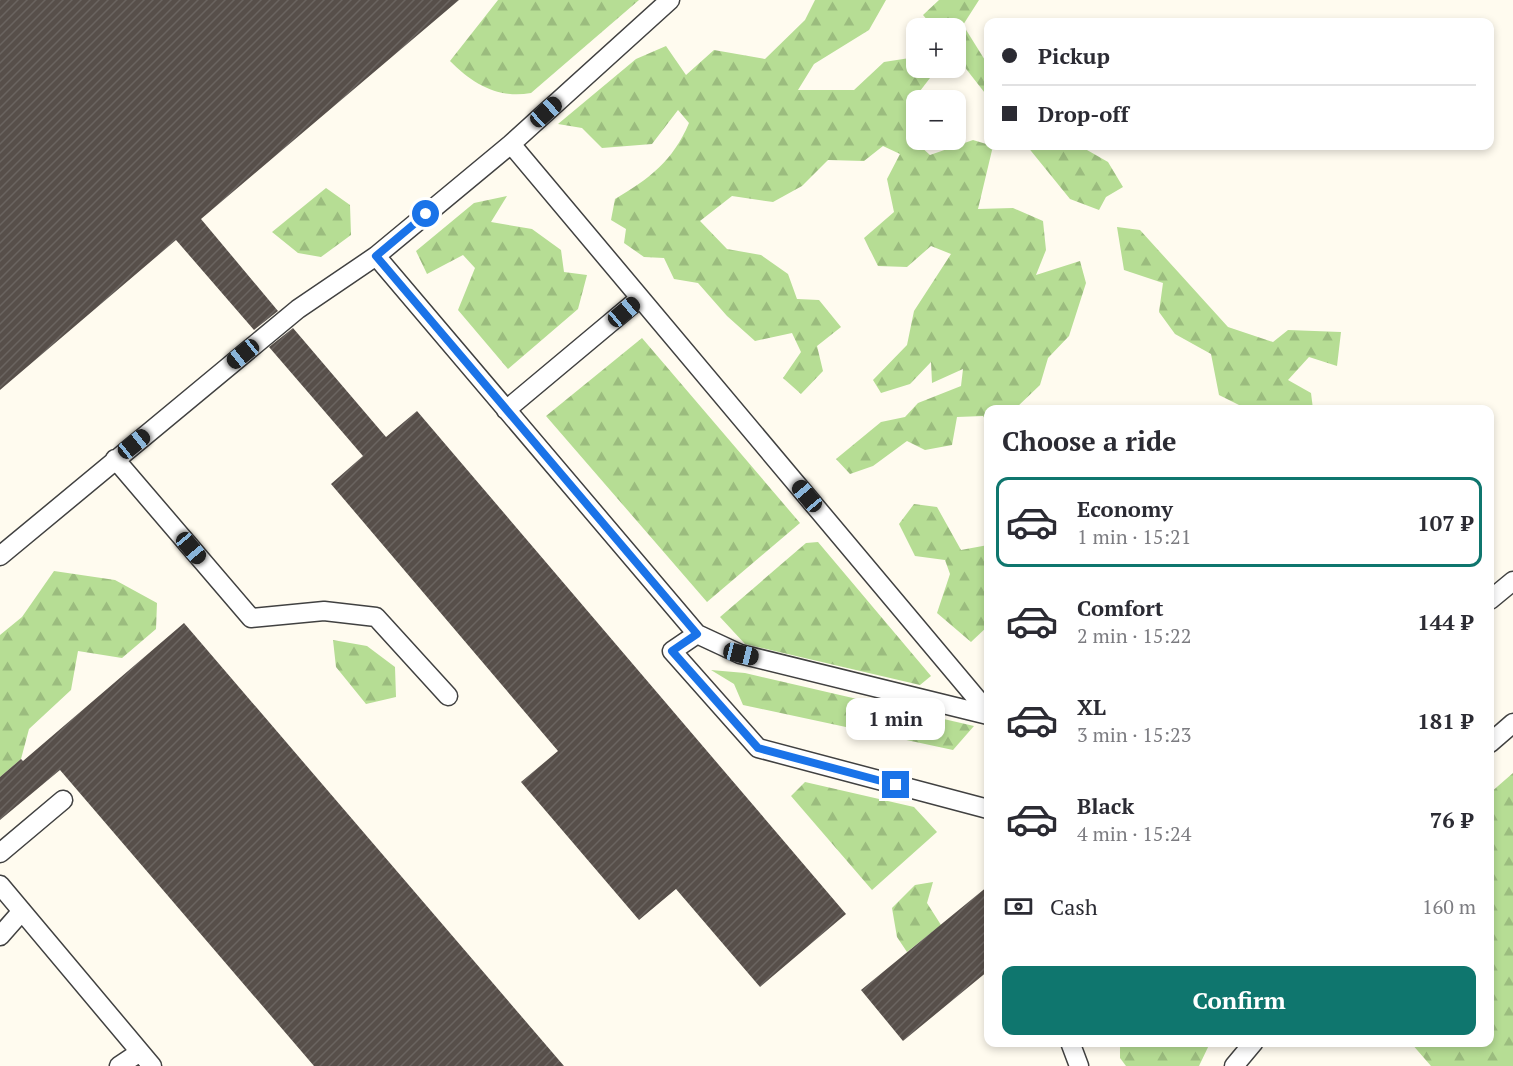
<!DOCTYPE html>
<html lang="en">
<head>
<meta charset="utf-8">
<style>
	body { margin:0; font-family:"PT Serif",serif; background:#f2f2f3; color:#2b2b33; height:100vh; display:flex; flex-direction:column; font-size:22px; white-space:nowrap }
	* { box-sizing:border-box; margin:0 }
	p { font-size:20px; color:#7c7c81 }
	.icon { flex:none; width:33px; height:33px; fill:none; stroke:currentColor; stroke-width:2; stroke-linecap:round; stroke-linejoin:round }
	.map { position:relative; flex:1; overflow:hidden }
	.sheet { position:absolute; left:984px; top:405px; width:510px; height:642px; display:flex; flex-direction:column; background:#fff; border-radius:12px; box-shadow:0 3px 9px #0003 }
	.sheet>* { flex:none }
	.banner { position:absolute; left:984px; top:18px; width:510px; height:132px; border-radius:12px; box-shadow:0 3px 9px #0003; display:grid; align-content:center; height:132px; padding:0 18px; background:#fff }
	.fabs { position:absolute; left:906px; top:18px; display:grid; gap:12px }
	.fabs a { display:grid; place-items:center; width:60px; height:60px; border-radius:12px; background:#fff; box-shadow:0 3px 9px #0003; font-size:30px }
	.end { position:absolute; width:27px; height:27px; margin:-14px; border:8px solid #1a73e8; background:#fff; box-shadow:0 0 0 3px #fff }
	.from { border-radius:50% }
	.bubble { position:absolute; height:42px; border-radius:12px; background:#fff; box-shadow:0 3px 9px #0003; font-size:20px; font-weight:600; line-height:42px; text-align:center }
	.car { position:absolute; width:18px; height:36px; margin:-18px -9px; border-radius:8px; box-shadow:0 0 4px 2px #0007; background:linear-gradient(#222 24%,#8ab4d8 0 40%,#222 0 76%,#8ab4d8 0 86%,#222 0) }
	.banner b { display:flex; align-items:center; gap:21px; height:57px; font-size:22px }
	.banner b+b { border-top:2px solid #e1e1e2 }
	.banner i { width:15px; height:15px; background:#2b2b33 }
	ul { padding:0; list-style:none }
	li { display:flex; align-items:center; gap:18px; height:90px; margin:0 12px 9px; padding:0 6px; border:3px solid transparent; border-radius:12px }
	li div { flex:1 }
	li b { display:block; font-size:22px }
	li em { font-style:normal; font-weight:600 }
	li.on { border-color:#0f766e }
	li>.icon { width:54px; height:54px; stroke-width:1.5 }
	h2 { padding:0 18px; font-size:27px; line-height:72px }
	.pay { display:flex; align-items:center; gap:15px; height:66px; padding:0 18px; font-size:22px }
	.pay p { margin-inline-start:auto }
	.button { display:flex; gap:12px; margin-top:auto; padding:12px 18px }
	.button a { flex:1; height:69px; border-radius:12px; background:#0f766e; color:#fff; font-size:24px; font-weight:600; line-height:69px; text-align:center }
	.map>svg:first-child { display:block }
	.forest { fill:url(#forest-firs) }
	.building { fill:url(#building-hatch) }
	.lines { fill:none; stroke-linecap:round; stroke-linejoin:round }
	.lane-casing { stroke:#414141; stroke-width:21 }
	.lane { stroke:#fff; stroke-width:18 }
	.route { stroke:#1a73e8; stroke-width:8 }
</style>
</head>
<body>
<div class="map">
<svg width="1513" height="1066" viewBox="0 0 1513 1066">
	<defs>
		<pattern id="forest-firs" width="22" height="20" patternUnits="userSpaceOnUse" patternTransform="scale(1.5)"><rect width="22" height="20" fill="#b6dd94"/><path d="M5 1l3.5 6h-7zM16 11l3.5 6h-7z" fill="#9bbc7e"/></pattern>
		<pattern id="building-hatch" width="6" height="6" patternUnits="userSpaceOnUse" patternTransform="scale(1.5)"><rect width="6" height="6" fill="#574f4a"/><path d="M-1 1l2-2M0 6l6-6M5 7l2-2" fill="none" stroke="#6a6460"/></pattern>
	</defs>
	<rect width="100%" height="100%" fill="#fffbef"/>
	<path class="forest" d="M498,0h141l-108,93c-33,6 -58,-9 -81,-32z
		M815,0h71l-17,30 -55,34 -16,26h56l30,-28 32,-5v11h8l6,10 -20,26h6v27l-7,5 21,19 43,-15 20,6 -15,63 35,-1 30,13 3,29 -10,25 44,-14 6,22 -17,53 -21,22 -8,27 -25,24 -27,1v14l-5,-8 -26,1 -5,28 -27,5 -18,-9 -34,25 -23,8 -14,-15 45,-37 24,-5 13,-14 43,-17 2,-17 -31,14 -1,-21 -21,22 -29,9 -8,-13 34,-35 7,-34 37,-57 -20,-8 -24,21 -29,-1 -14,-28 30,-26 -7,-33 13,-25 -17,-8 -19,15 -36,-1 -26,26 -29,16 -41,-6 -32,25 27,28 34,6 27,19 9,25 22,1 22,27 -24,19 6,25 -22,23 -18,-16 18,-26 -9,-19 -37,8 -28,-25 -29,-33 -24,-4 -10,-21 -20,-1 -20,-14 2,-14 -15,-9 4,-21c34,-20 58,-38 74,-76l-11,-13 -26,34 -50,4 -20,-20 -24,-4 78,-65 30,-13 20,29 28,-25 51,9 40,-39z
		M939,0h40l-16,25 25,40v32l-32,-41v-28h-22l-11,-13z
		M1027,146h53l28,16 15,25 -17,10 -7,13 -29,-11z
		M326,188l24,17 1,30 -30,22 -23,-4 -26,-21z
		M507,196l-16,26 41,7 29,21 3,22 23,3 -9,34 -70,60 -50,-59 17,-42 -12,-13 -36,19 -11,-23 58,-48z
		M1117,227l23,3 88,97 45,15 15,-12 53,2 -4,34 -28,-9 -21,23 23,13 2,16h-66l-28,-14 -8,-41 -36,-20 -16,-22 4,-29 -39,-13z
		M642,338l158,185 -93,79 -161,-186z
		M914,504l23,3 24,43 27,-5v81l-17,16 -34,-29 13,-39 -5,-14 -30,-4 -16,-32z
		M818,542l113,134 -11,9 -175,-41 -25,-27 86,-74z
		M54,571l61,9 42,23 -1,26 -34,29 -44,-7 -7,39 -42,39 -8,30 -21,18v-142l22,-18z
		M333,640l34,6 28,21 1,30 -30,7 -30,-37z
		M711,670l34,3 229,53 -21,24 -210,-45 -9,-21z
		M1513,773v293h-82l-20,-23 79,-1v-249z
		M805,782l109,25 23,25 -65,58 -81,-94z
		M933,882l-6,21 14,22 -34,27 -10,-15 -5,-29 23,-23z
		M1120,1043v-1l90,1 -11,23h-73l-6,-8z"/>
	<path class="building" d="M0,0h459l-258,219 77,92 -24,19 -78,-90 -176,150z
		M293,328l93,109 31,-26 429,503 -86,73 -84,-98 -37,31 -118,-138 37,-31 -227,-267 32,-28 -94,-109z
		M184,623l380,443h-250l-254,-296 -60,50v-43l21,-18 2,2z
		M988,886v85l-85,70 -42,-51z"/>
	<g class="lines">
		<defs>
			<path id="lane" d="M511,144l477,568
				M376,256l321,378 43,20 248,61
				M506,410l134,-112
				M115,459l136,159 73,-7 52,6 72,79
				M0,556l298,-247 78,-53 135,-112 159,-144
				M1490,600l23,-19
				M697,634l-25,17 86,97 230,61
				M1490,743l23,-20
				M0,853l63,-53
				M0,885l152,181
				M0,936l22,-25
				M1070,1042l9,24
				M119,1066l21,-14
				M1234,1066l20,-24"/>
		</defs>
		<use href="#lane" class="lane-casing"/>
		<use href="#lane" class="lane"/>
	</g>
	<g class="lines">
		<path class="route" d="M426,214l-50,42 321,378 -25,17 86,97 138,37"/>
	</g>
</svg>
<div class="fabs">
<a>+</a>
<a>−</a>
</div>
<i class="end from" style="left:426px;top:214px"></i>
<i class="end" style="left:896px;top:785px"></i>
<div class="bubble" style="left:846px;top:698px;width:99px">1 min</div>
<i class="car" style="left:546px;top:112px;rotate:48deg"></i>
<i class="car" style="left:624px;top:312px;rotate:50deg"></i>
<i class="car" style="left:243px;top:354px;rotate:231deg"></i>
<i class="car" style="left:134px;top:444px;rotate:51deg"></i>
<i class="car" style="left:807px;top:496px;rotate:320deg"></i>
<i class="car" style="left:191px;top:548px;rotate:140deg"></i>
<i class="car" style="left:741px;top:654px;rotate:104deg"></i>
<div class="banner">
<b><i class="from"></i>Pickup</b>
<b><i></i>Drop-off</b>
</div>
<section class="sheet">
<h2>Choose a ride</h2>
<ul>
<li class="on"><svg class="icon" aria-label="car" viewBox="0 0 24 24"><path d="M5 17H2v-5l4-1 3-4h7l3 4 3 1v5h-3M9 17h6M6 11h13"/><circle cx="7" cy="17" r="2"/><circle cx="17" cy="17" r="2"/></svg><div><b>Economy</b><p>1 min · 15:21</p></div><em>107 ₽</em></li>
<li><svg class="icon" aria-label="car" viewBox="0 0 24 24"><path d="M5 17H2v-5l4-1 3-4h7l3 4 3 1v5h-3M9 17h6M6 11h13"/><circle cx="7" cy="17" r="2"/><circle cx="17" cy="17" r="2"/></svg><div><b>Comfort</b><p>2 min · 15:22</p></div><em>144 ₽</em></li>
<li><svg class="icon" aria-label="car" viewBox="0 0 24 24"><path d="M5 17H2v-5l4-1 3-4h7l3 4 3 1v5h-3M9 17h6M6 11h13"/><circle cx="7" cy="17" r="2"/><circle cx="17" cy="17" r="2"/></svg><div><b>XL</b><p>3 min · 15:23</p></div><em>181 ₽</em></li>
<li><svg class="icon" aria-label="car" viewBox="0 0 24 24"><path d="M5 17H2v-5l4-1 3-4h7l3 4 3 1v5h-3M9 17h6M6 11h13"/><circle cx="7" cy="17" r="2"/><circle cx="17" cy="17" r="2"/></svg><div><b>Black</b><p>4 min · 15:24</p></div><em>76 ₽</em></li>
</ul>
<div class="pay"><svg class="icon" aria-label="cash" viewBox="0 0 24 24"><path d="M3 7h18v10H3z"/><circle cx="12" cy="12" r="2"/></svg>Cash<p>160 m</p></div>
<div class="button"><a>Confirm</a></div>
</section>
</div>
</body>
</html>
